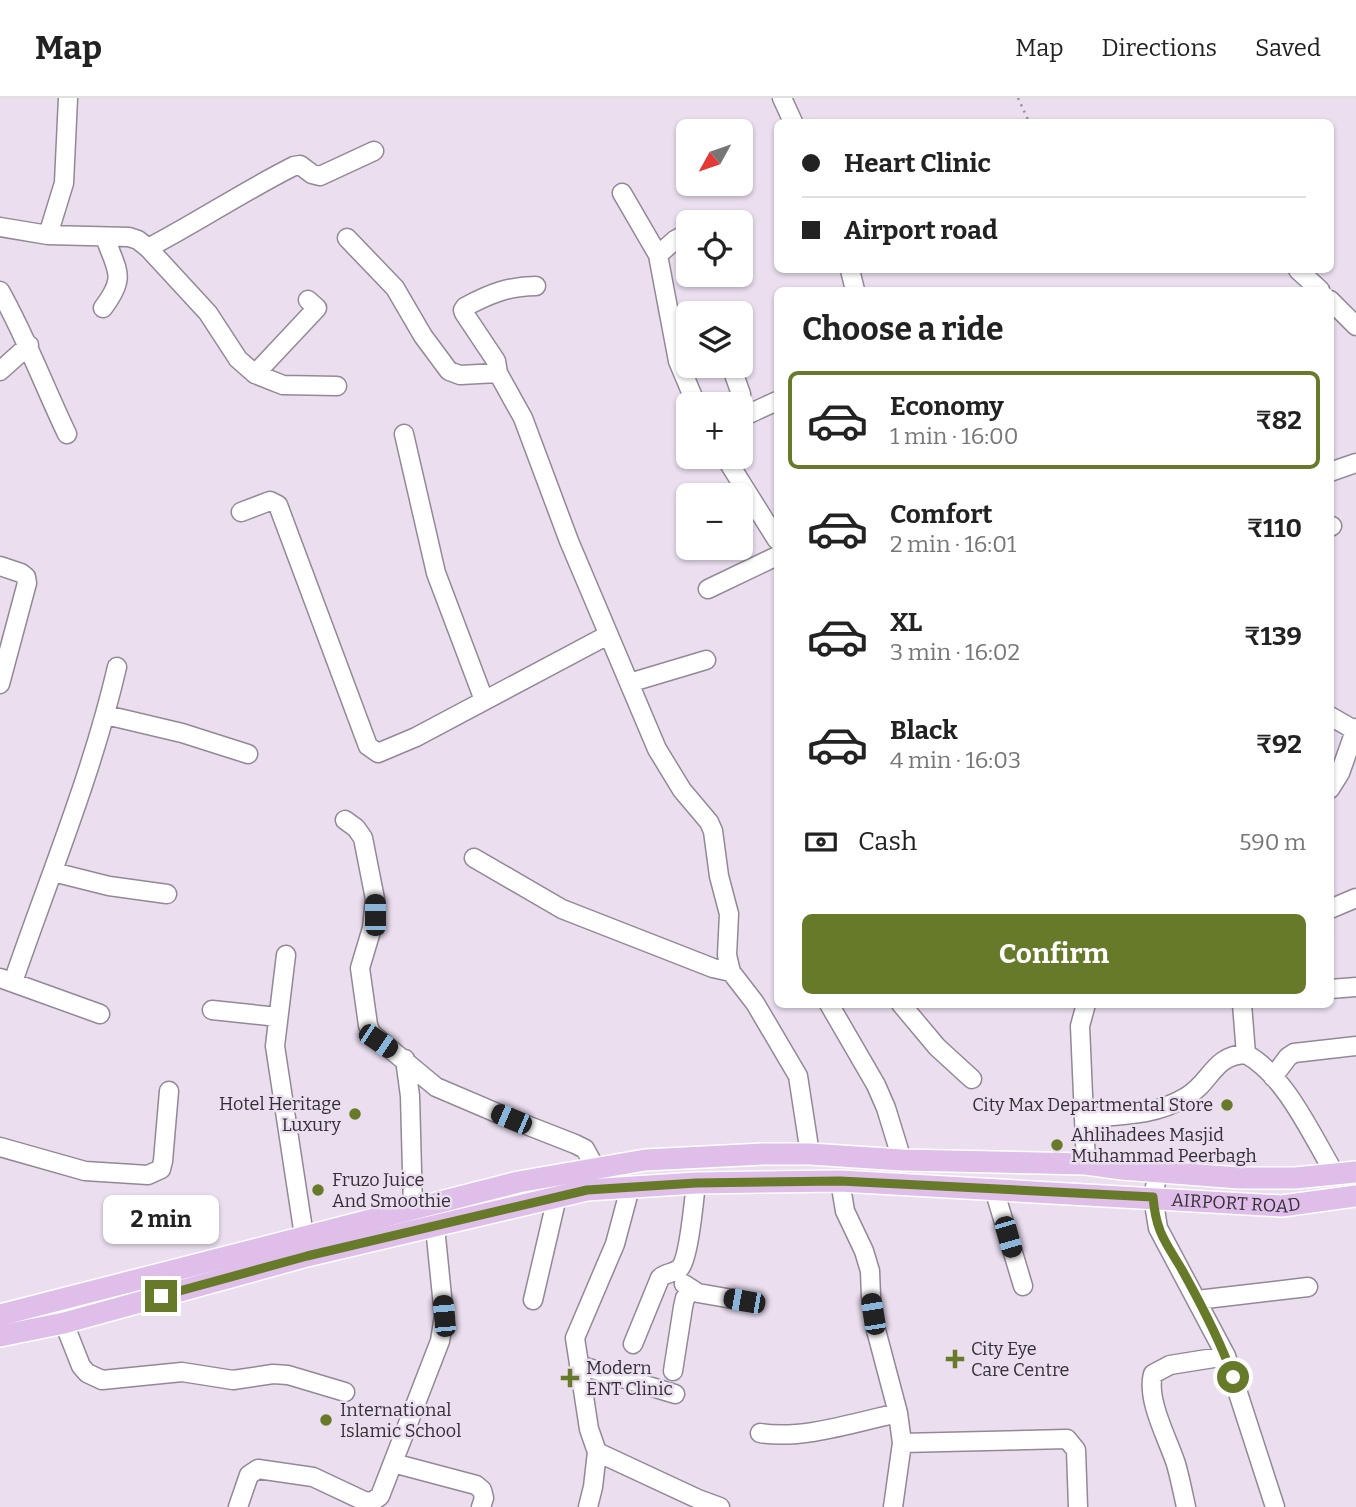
<!DOCTYPE html>
<html lang="en">
<head>
<meta charset="utf-8">
<style>
	body { margin:0; font-family:Bitter,serif; background:#f2f2f2; color:#222; height:100vh; display:flex; flex-direction:column; font-size:26px; white-space:nowrap }
	* { box-sizing:border-box; margin:0 }
	p { font-size:23px; color:#767676 }
	.icon { flex:none; width:38px; height:38px; fill:none; stroke:currentColor; stroke-width:2; stroke-linecap:round; stroke-linejoin:round }
	.map { position:relative; flex:1; overflow:hidden }
	.side { position:absolute; left:774px; top:189px; width:560px; height:721px; display:flex; flex-direction:column; background:#fff; border-radius:10px; box-shadow:0 2px 5px #0004 }
	.side>* { flex:none }
	.guide { position:absolute; left:774px; top:21px; width:560px; height:154px; border-radius:10px; box-shadow:0 2px 5px #0004; display:grid; align-content:center; height:154px; padding:0 28px; background:#fff }
	.needle { width:46px; rotate:230deg }
	.fabs { position:absolute; left:676px; top:21px; display:grid; gap:14px }
	.fabs a { display:grid; place-items:center; width:77px; height:77px; border-radius:10px; background:#fff; box-shadow:0 2px 5px #0004; font-size:35px }
	.end { position:absolute; width:32px; height:32px; margin:-16px; border:9px solid #667a29; background:#fff; box-shadow:0 0 0 4px #fff }
	.from { border-radius:50% }
	.bubble { position:absolute; height:49px; border-radius:10px; background:#fff; box-shadow:0 2px 5px #0004; font-size:23px; font-weight:700; line-height:49px; text-align:center }
	.car { position:absolute; width:21px; height:42px; margin:-21px -10px; border-radius:9px; box-shadow:0 0 5px 2px #0007; background:linear-gradient(#222 24%,#8ab4d8 0 40%,#222 0 76%,#8ab4d8 0 86%,#222 0) }
	.guide b { display:flex; align-items:center; gap:24px; height:66px; font-size:26px }
	.guide b+b { border-top:2px solid #e0e0e0 }
	.guide i { width:18px; height:18px; background:#222 }
	ul { padding:0; list-style:none }
	li { display:flex; align-items:center; gap:21px; height:98px; margin:0 14px 10px; padding:0 14px; border:4px solid transparent; border-radius:10px }
	li div { flex:1 }
	li b { display:block; font-size:26px }
	li em { font-style:normal; font-weight:700 }
	li.on { border-color:#667a29 }
	li>.icon { width:63px; height:63px; stroke-width:1.5 }
	h2 { padding:0 28px; font-size:32px; line-height:84px }
	.pay { display:flex; align-items:center; gap:18px; height:77px; padding:0 28px; font-size:26px }
	.pay p { margin-inline-start:auto }
	.action { display:flex; gap:14px; margin-top:auto; padding:14px 28px }
	.action a { flex:1; height:80px; border-radius:10px; background:#667a29; color:#fff; font-size:28px; font-weight:700; line-height:80px; text-align:center }
	header { display:flex; align-items:center; gap:42px; box-sizing:border-box; height:98px; padding:0 35px; background:#fff; border-bottom:2px solid #e0e0e0 }
	header strong { font-size:33px }
	nav { display:flex; gap:38px; margin-inline-start:auto; font-size:24px }
	.map>svg:first-child { display:block }
	.lines { fill:none; stroke-linecap:round; stroke-linejoin:round }
	.minor-casing { stroke:#938897; stroke-width:21 }
	.major-casing { stroke:#fff; stroke-width:24 }
	.path { stroke:#968d99; stroke-width:2.5; stroke-dasharray:2 5; stroke-linecap:butt }
	.minor { stroke:#fff; stroke-width:18 }
	.major { stroke:#dfbeea; stroke-width:21 }
	.route { stroke:#667a29; stroke-width:9 }
	.poi-dot { fill:#667a29; stroke:#eadeef; stroke-width:2.5 }
	.labels { text-anchor:middle; dominant-baseline:central; stroke-width:5; stroke-linejoin:round; paint-order:stroke }
	.poi-label { font-size:18px; fill:#343036; stroke:#eadeef; text-anchor:start }
	.street-label { font-size:18px; fill:#343036; stroke:#eadeef }
</style>
</head>
<body>
<header>
<strong>Map</strong>
<nav><a>Map</a><a>Directions</a><a>Saved</a></nav>
</header>
<div class="map">
<svg width="1356" height="1409" viewBox="0 0 1356 1409">
	<rect width="100%" height="100%" fill="#eadeef"/>
	<g class="lines">
		<defs>
			<path id="minor" d="M782,0l11,24
				M622,95l36,62 20,106 18,43
				M0,129l48,8 81,2 9,3 10,8 60,65 30,46 17,15 28,11 54,1
				M48,137l16,-52 4,-85
				M347,140l48,50 28,48 26,35 11,4 38,-2
				M148,150c50,-26 96,-57 146,-82l6,-1 12,9 8,2 54,-25
				M658,157l17,-15 13,-7
				M850,172l5,20
				M1298,172l22,20
				M536,188c-27,0 -47,8 -71,21l-2,3 1,3 32,48 2,12 25,45 46,123 88,208 25,41 27,32 4,9 6,45 10,38 -2,41 4,17 24,31 43,73 12,78
				M0,193c26,46 44,95 67,143
				M1330,202l26,26
				M103,210c24,-32 14,-36 2,-71
				M731,268l10,28 -1,11
				M0,273l29,-26
				M255,276l62,-66 -9,-8
				M740,320l37,-17
				M404,336l32,139 48,127
				M725,359l52,83
				M1330,374l26,-9
				M241,414l29,-11 8,4 90,241 10,7 38,-16 192,-102
				M1330,429l2,-1
				M0,468l21,7 5,4 1,6 -27,101
				M708,491l69,-33
				M629,585l77,-23
				M106,617l76,18 66,21
				M1330,618l26,15
				M1330,691l10,-16 16,-45
				M345,722l11,8 7,10 12,61 -3,29 -12,40 8,57 3,8 65,54 75,32 64,25 10,5 11,20
				M474,760l88,51 151,59 18,4
				M53,774l56,14 58,8
				M1330,811l26,-11
				M286,857l-11,91 31,203
				M0,880l100,36
				M13,884c36,-105 79,-207 104,-315
				M1330,891l26,-2
				M829,906l47,81 10,23 16,52
				M901,906l36,43 35,32
				M1086,906l-6,22 6,138
				M1242,906l4,50
				M212,912l66,7
				M405,961l5,37 3,112
				M1273,979l15,-20 6,-4 62,-7
				M1085,1020c35,-3 70,-2 101,-21 25,-14 27,-42 60,-43 40,22 66,82 89,120
				M0,1049l85,24 63,4 13,-6 2,-8 6,-70
				M1158,1074l-5,25 5,31 68,128 49,151
				M840,1083l5,30 19,40 6,20 1,26 5,33 22,83 4,30 -9,64
				M994,1091l29,97
				M684,1186l14,9 46,8
				M533,1202l24,-103
				M1197,1202l111,-13
				M64,1225l17,43 6,7 15,7 80,-8 51,8 40,-6 15,1 57,17
				M633,1246l27,-66c6,-6 14,-4 20,-10 9,-10 14,-68 16,-85
				M579,1267l96,29
				M673,1273l10,-64 2,-9 7,-7
				M760,1335c43,7 96,-11 138,-20
				M902,1345l165,-4 9,11 2,57
				M597,1354l101,47 22,8
				M393,1365l83,22 6,5 2,8 -3,9
				M238,1409l11,-32 9,-6 55,8 51,24 8,1 8,-6 60,-155 4,-25 -9,-89
				M588,1409l5,-20 4,-35 -8,-23 -14,-91 40,-94 15,-56
				M1186,1409c-3,-14 -6,-29 -10,-43 -8,-25 -30,-64 -23,-90l17,-9 56,-9"/>
			<g id="major">
				<path d="M0,1217l518,-133 127,-22 118,-6h47l92,6 184,4 36,5 117,9h56l61,-6"/>
				<path id="s1" d="M0,1238l64,-13 243,-67 280,-66 109,-7 144,-2 442,25 74,-10"/>
			</g>
		</defs>
		<use href="#minor" class="minor-casing"/>
		<use href="#major" class="major-casing"/>
		<path class="path" d="M1018,0l11,24"/>
		<use href="#minor" class="minor"/>
		<use href="#major" class="major"/>
	</g>
	<g class="lines">
		<path class="route" d="M161,1198l146,-40 280,-66 109,-7 144,-2 313,16c3,34 11,43 28,71 19,34 39,72 52,109"/>
	</g>
	<g class="poi-dot">
		<circle cx="1227" cy="1007" r="7"/>
		<circle cx="355" cy="1016" r="7"/>
		<circle cx="1057" cy="1047" r="7"/>
		<circle cx="318" cy="1092" r="7"/>
		<path d="M951.5 1250.5h7v7h7v7h-7v7h-7v-7h-7v-7h7z"/>
		<path d="M566.5 1269.5h7v7h7v7h-7v7h-7v-7h-7v-7h7z"/>
		<circle cx="326" cy="1322" r="7"/>
	</g>
	<g class="labels">
		<g class="poi-label">
			<text x="341" y="1006" text-anchor="end">Hotel Heritage<tspan x="341" dy="21">Luxury</tspan></text>
			<text x="1213" y="1007" text-anchor="end">City Max Departmental Store</text>
			<text x="1071" y="1037">Ahlihadees Masjid<tspan x="1071" dy="21">Muhammad Peerbagh</tspan></text>
			<text x="332" y="1082">Fruzo Juice<tspan x="332" dy="21">And Smoothie</tspan></text>
			<text x="971" y="1251">City Eye<tspan x="971" dy="21">Care Centre</tspan></text>
			<text x="586" y="1270">Modern<tspan x="586" dy="21">ENT Clinic</tspan></text>
			<text x="340" y="1312">International<tspan x="340" dy="21">Islamic School</tspan></text>
		</g>
		<g class="street-label">
			<text stroke="none"><textPath href="#s1" startOffset="1255">AIRPORT ROAD</textPath></text>
		</g>
	</g>
</svg>
<div class="fabs">
<a><svg class="needle" viewBox="-14 -14 28 28"><path d="M0-13l5 13h-10z" fill="#e53935"/><path d="M0 13l5-13h-10z" fill="#767676"/></svg></a>
<a><svg class="icon" aria-label="locate" viewBox="0 0 24 24"><circle cx="12" cy="12" r="6"/><path d="M12 2v4M12 18v4M2 12h4M18 12h4"/></svg></a>
<a><svg class="icon" aria-label="layers" viewBox="0 0 24 24"><path d="M12 4l9 5-9 5-9-5zM3 14l9 5 9-5"/></svg></a>
<a>+</a>
<a>−</a>
</div>
<i class="end from" style="left:1233px;top:1279px"></i>
<i class="end" style="left:161px;top:1198px"></i>
<div class="bubble" style="left:103px;top:1097px;width:116px">2 min</div>
<i class="car" style="left:375px;top:817px;rotate:0deg"></i>
<i class="car" style="left:378px;top:943px;rotate:124deg"></i>
<i class="car" style="left:511px;top:1021px;rotate:293deg"></i>
<i class="car" style="left:1008px;top:1139px;rotate:164deg"></i>
<i class="car" style="left:744px;top:1203px;rotate:280deg"></i>
<i class="car" style="left:873px;top:1216px;rotate:351deg"></i>
<i class="car" style="left:444px;top:1218px;rotate:355deg"></i>
<div class="guide">
<b><i class="from"></i>Heart Clinic</b>
<b><i></i>Airport road</b>
</div>
<section class="side">
<h2>Choose a ride</h2>
<ul>
<li class="on"><svg class="icon" aria-label="car" viewBox="0 0 24 24"><path d="M5 17H2v-5l4-1 3-4h7l3 4 3 1v5h-3M9 17h6M6 11h13"/><circle cx="7" cy="17" r="2"/><circle cx="17" cy="17" r="2"/></svg><div><b>Economy</b><p>1 min · 16:00</p></div><em>₹82</em></li>
<li><svg class="icon" aria-label="car" viewBox="0 0 24 24"><path d="M5 17H2v-5l4-1 3-4h7l3 4 3 1v5h-3M9 17h6M6 11h13"/><circle cx="7" cy="17" r="2"/><circle cx="17" cy="17" r="2"/></svg><div><b>Comfort</b><p>2 min · 16:01</p></div><em>₹110</em></li>
<li><svg class="icon" aria-label="car" viewBox="0 0 24 24"><path d="M5 17H2v-5l4-1 3-4h7l3 4 3 1v5h-3M9 17h6M6 11h13"/><circle cx="7" cy="17" r="2"/><circle cx="17" cy="17" r="2"/></svg><div><b>XL</b><p>3 min · 16:02</p></div><em>₹139</em></li>
<li><svg class="icon" aria-label="car" viewBox="0 0 24 24"><path d="M5 17H2v-5l4-1 3-4h7l3 4 3 1v5h-3M9 17h6M6 11h13"/><circle cx="7" cy="17" r="2"/><circle cx="17" cy="17" r="2"/></svg><div><b>Black</b><p>4 min · 16:03</p></div><em>₹92</em></li>
</ul>
<div class="pay"><svg class="icon" aria-label="cash" viewBox="0 0 24 24"><path d="M3 7h18v10H3z"/><circle cx="12" cy="12" r="2"/></svg>Cash<p>590 m</p></div>
<div class="action"><a>Confirm</a></div>
</section>
</div>
</body>
</html>
